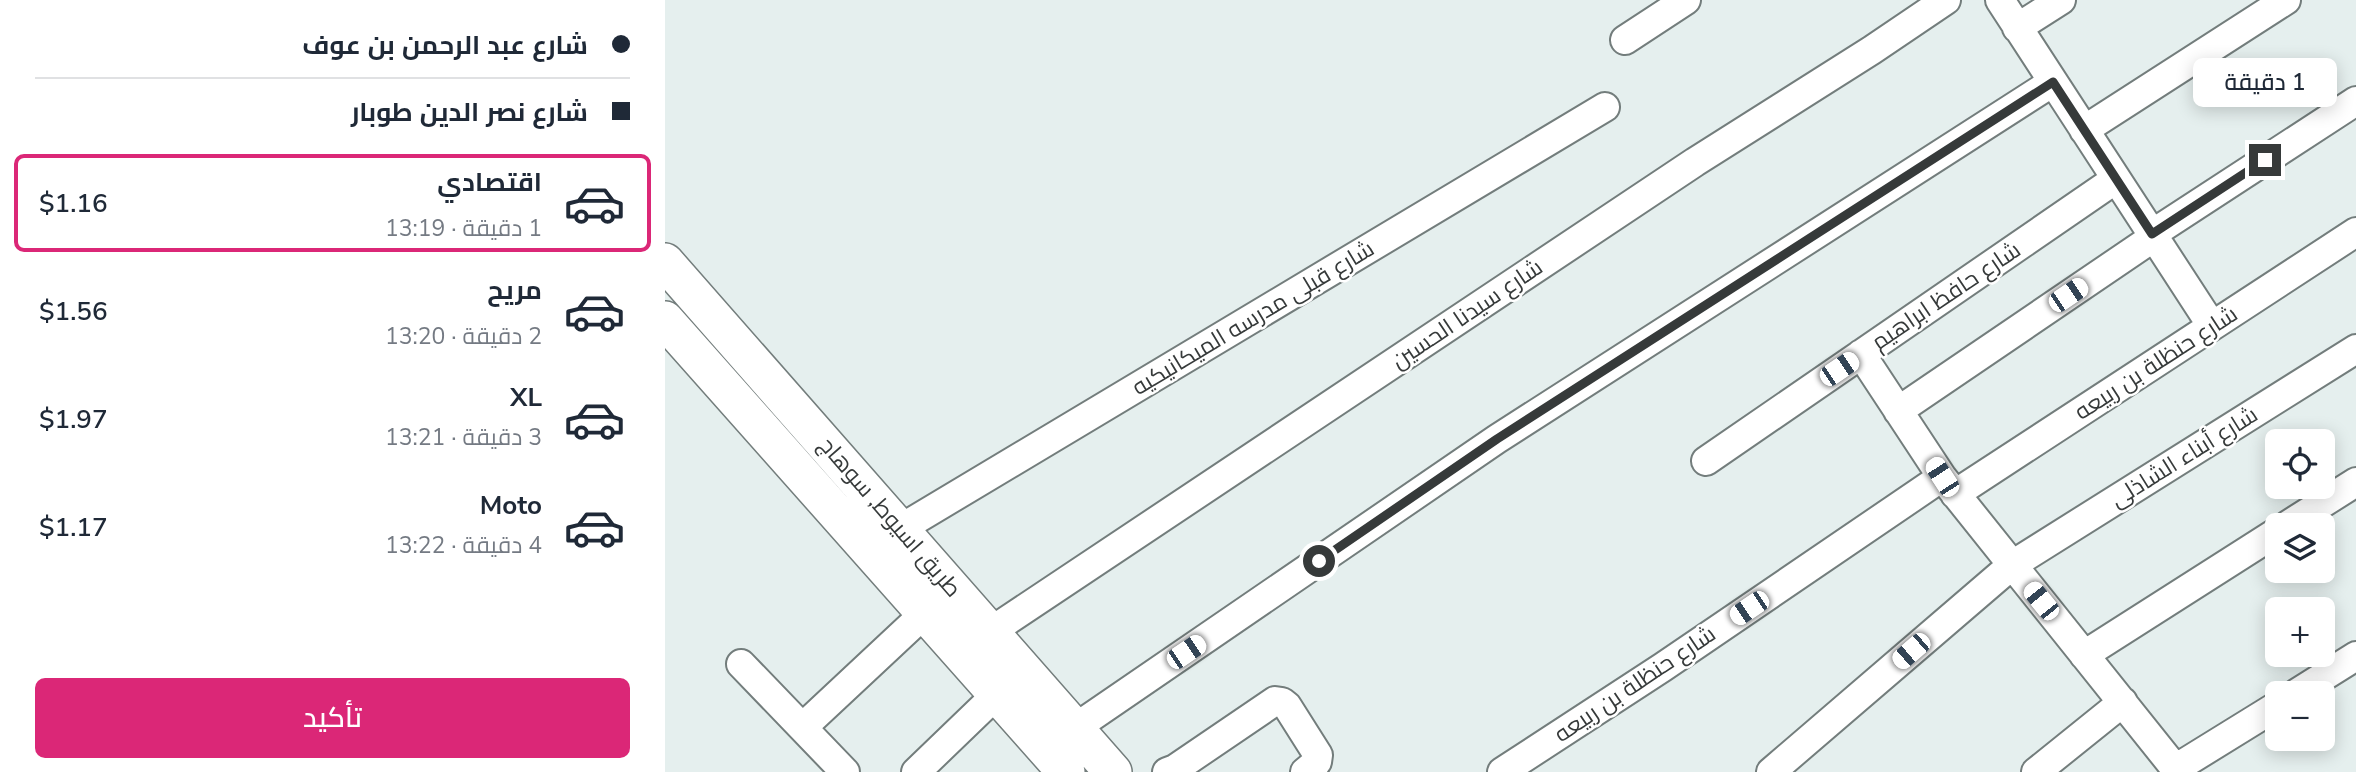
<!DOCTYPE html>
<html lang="ar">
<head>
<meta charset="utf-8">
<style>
	body { margin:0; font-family:"Nunito Sans",Cairo,sans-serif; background:#f6f6f7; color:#1f2937; direction:rtl; height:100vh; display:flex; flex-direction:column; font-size:26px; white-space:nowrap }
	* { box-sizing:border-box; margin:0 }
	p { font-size:23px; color:#747a83 }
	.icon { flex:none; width:38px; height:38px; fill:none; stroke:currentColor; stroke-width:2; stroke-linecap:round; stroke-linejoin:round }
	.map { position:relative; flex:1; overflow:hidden; direction:ltr }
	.side { display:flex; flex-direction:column; background:#fff; width:665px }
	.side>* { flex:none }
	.hud { display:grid; align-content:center; height:154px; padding:0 35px; background:#fff }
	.tools { position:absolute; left:1600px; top:429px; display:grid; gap:14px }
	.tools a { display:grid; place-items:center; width:70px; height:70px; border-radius:10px; background:#fff; box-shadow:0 4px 18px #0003; font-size:35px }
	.end { position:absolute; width:32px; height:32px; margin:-16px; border:9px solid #363a3a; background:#fff; box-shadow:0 0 0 4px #fff }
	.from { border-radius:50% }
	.bubble { position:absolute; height:49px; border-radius:10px; background:#fff; box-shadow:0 4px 18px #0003; font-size:23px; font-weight:600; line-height:49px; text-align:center; direction:rtl }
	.car { position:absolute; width:21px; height:42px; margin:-21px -10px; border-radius:9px; box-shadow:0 0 5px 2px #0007; background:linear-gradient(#fff 24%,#345 0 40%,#fff 0 76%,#345 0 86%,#fff 0) }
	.hud b { display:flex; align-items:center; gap:24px; height:66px; font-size:26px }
	.hud b+b { border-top:2px solid #e0e1e3 }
	.hud i { width:18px; height:18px; background:#1f2937 }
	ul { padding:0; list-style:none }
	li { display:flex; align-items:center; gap:21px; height:98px; margin:0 14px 10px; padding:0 21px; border:4px solid transparent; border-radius:10px }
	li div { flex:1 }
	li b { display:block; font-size:26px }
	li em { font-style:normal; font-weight:600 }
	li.on { border-color:#db2777 }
	li>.icon { width:63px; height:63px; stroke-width:1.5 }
	.primary-button { display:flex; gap:14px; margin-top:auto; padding:14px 35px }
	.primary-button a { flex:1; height:80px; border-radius:10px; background:#db2777; color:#fff; font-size:28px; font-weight:600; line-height:80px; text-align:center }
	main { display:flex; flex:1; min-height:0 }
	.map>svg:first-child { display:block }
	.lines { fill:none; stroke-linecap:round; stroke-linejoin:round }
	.minor-casing { stroke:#737d7c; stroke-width:32 }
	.major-casing { stroke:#737d7c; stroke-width:40 }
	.minor { stroke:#fff; stroke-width:28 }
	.major { stroke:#fff; stroke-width:37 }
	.route { stroke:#363a3a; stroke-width:9 }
	.labels { text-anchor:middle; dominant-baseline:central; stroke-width:5; stroke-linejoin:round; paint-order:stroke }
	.street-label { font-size:23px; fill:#363a3a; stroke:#fff }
</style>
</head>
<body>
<main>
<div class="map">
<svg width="1691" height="772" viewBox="0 0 1691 772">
	<rect width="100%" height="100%" fill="#e5efee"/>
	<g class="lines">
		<defs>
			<path id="minor" d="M1335,0l212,326
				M1352,28l44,-28
				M960,40l61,-40
				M1419,130l202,-130
				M1487,234l204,-133
				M1196,354l81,123 236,295
				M1233,411l256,-174
				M1041,461l410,-282
				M1290,494l401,-262
				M1623,525l68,-43
				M235,529l705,-422
				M325,632l705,-470 177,-112 74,-50
				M1419,655l193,-123
				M76,664l104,108
				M1632,693l59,-37
				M138,727l122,-114
				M410,728l422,-289 556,-357
				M1510,769l102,-63
				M251,772l81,-78
				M502,772l8,-3 100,-68 7,1 5,4 31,49 -1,7 -12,10
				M837,772l161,-105 279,-190
				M1106,772l241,-207 344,-216
				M1371,772l87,-70"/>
			<path id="major" d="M0,262l448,510
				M0,320l401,452"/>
		</defs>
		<use href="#minor" class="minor-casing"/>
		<use href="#major" class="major-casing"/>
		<use href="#minor" class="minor"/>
		<use href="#major" class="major"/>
	</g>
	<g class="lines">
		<path class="route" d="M654,561l178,-122 556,-357 99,152 113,-74"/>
	</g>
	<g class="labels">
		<g class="street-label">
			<text transform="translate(1281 296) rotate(-34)">شارع حافظ ابراهيم</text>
			<text transform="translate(802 314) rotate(-34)">شارع سيدنا الحسين</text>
			<text transform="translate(588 318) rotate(-31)">شارع قبلى مدرسه الميكانيكيه</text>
			<text transform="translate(1491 363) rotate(-33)">شارع حنظلة بن ربيعه</text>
			<text transform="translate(1519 457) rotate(-32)">شارع أبناء الشاذلى</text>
			<text transform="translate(225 517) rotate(49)">طريق اسيوط, سوهاج</text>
			<text transform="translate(970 684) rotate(-34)">شارع حنظلة بن ربيعه</text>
		</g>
	</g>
</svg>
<div class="tools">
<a><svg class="icon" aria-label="locate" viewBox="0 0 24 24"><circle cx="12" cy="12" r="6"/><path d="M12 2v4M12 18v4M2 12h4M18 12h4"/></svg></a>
<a><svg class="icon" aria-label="layers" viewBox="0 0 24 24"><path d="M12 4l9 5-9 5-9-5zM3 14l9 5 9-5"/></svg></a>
<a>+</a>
<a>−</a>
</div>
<i class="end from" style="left:654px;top:561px"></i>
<i class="end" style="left:1600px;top:160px"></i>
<div class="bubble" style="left:1528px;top:58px;width:144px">1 دقيقة</div>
<i class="car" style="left:1403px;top:295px;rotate:56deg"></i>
<i class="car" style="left:1174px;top:369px;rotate:56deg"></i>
<i class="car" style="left:1277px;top:477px;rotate:327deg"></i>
<i class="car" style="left:1376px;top:601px;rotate:321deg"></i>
<i class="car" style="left:1084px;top:608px;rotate:236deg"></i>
<i class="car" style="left:1246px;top:651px;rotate:229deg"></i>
<i class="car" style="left:521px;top:652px;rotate:56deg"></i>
</div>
<section class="side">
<div class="hud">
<b><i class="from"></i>شارع عبد الرحمن بن عوف</b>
<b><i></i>شارع نصر الدين طوبار</b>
</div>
<ul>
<li class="on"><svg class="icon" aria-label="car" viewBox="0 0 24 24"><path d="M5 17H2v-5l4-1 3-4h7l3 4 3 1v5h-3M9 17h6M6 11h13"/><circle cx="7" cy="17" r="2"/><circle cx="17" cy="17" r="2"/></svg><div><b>اقتصادي</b><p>1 دقيقة · 13:19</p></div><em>$1.16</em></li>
<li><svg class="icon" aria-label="car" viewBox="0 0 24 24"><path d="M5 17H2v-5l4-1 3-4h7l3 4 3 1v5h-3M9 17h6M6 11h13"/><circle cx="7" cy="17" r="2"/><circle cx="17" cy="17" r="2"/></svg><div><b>مريح</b><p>2 دقيقة · 13:20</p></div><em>$1.56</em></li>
<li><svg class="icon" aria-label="car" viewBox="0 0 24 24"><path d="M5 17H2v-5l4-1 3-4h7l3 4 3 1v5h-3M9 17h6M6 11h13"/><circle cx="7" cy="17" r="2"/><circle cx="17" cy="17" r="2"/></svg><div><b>XL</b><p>3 دقيقة · 13:21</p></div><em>$1.97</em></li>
<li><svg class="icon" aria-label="car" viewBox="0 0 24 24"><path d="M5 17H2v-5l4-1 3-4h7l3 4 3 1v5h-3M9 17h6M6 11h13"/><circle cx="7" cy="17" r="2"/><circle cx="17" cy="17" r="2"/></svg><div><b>Moto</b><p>4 دقيقة · 13:22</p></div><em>$1.17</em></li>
</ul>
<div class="primary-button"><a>تأكيد</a></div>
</section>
</main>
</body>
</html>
